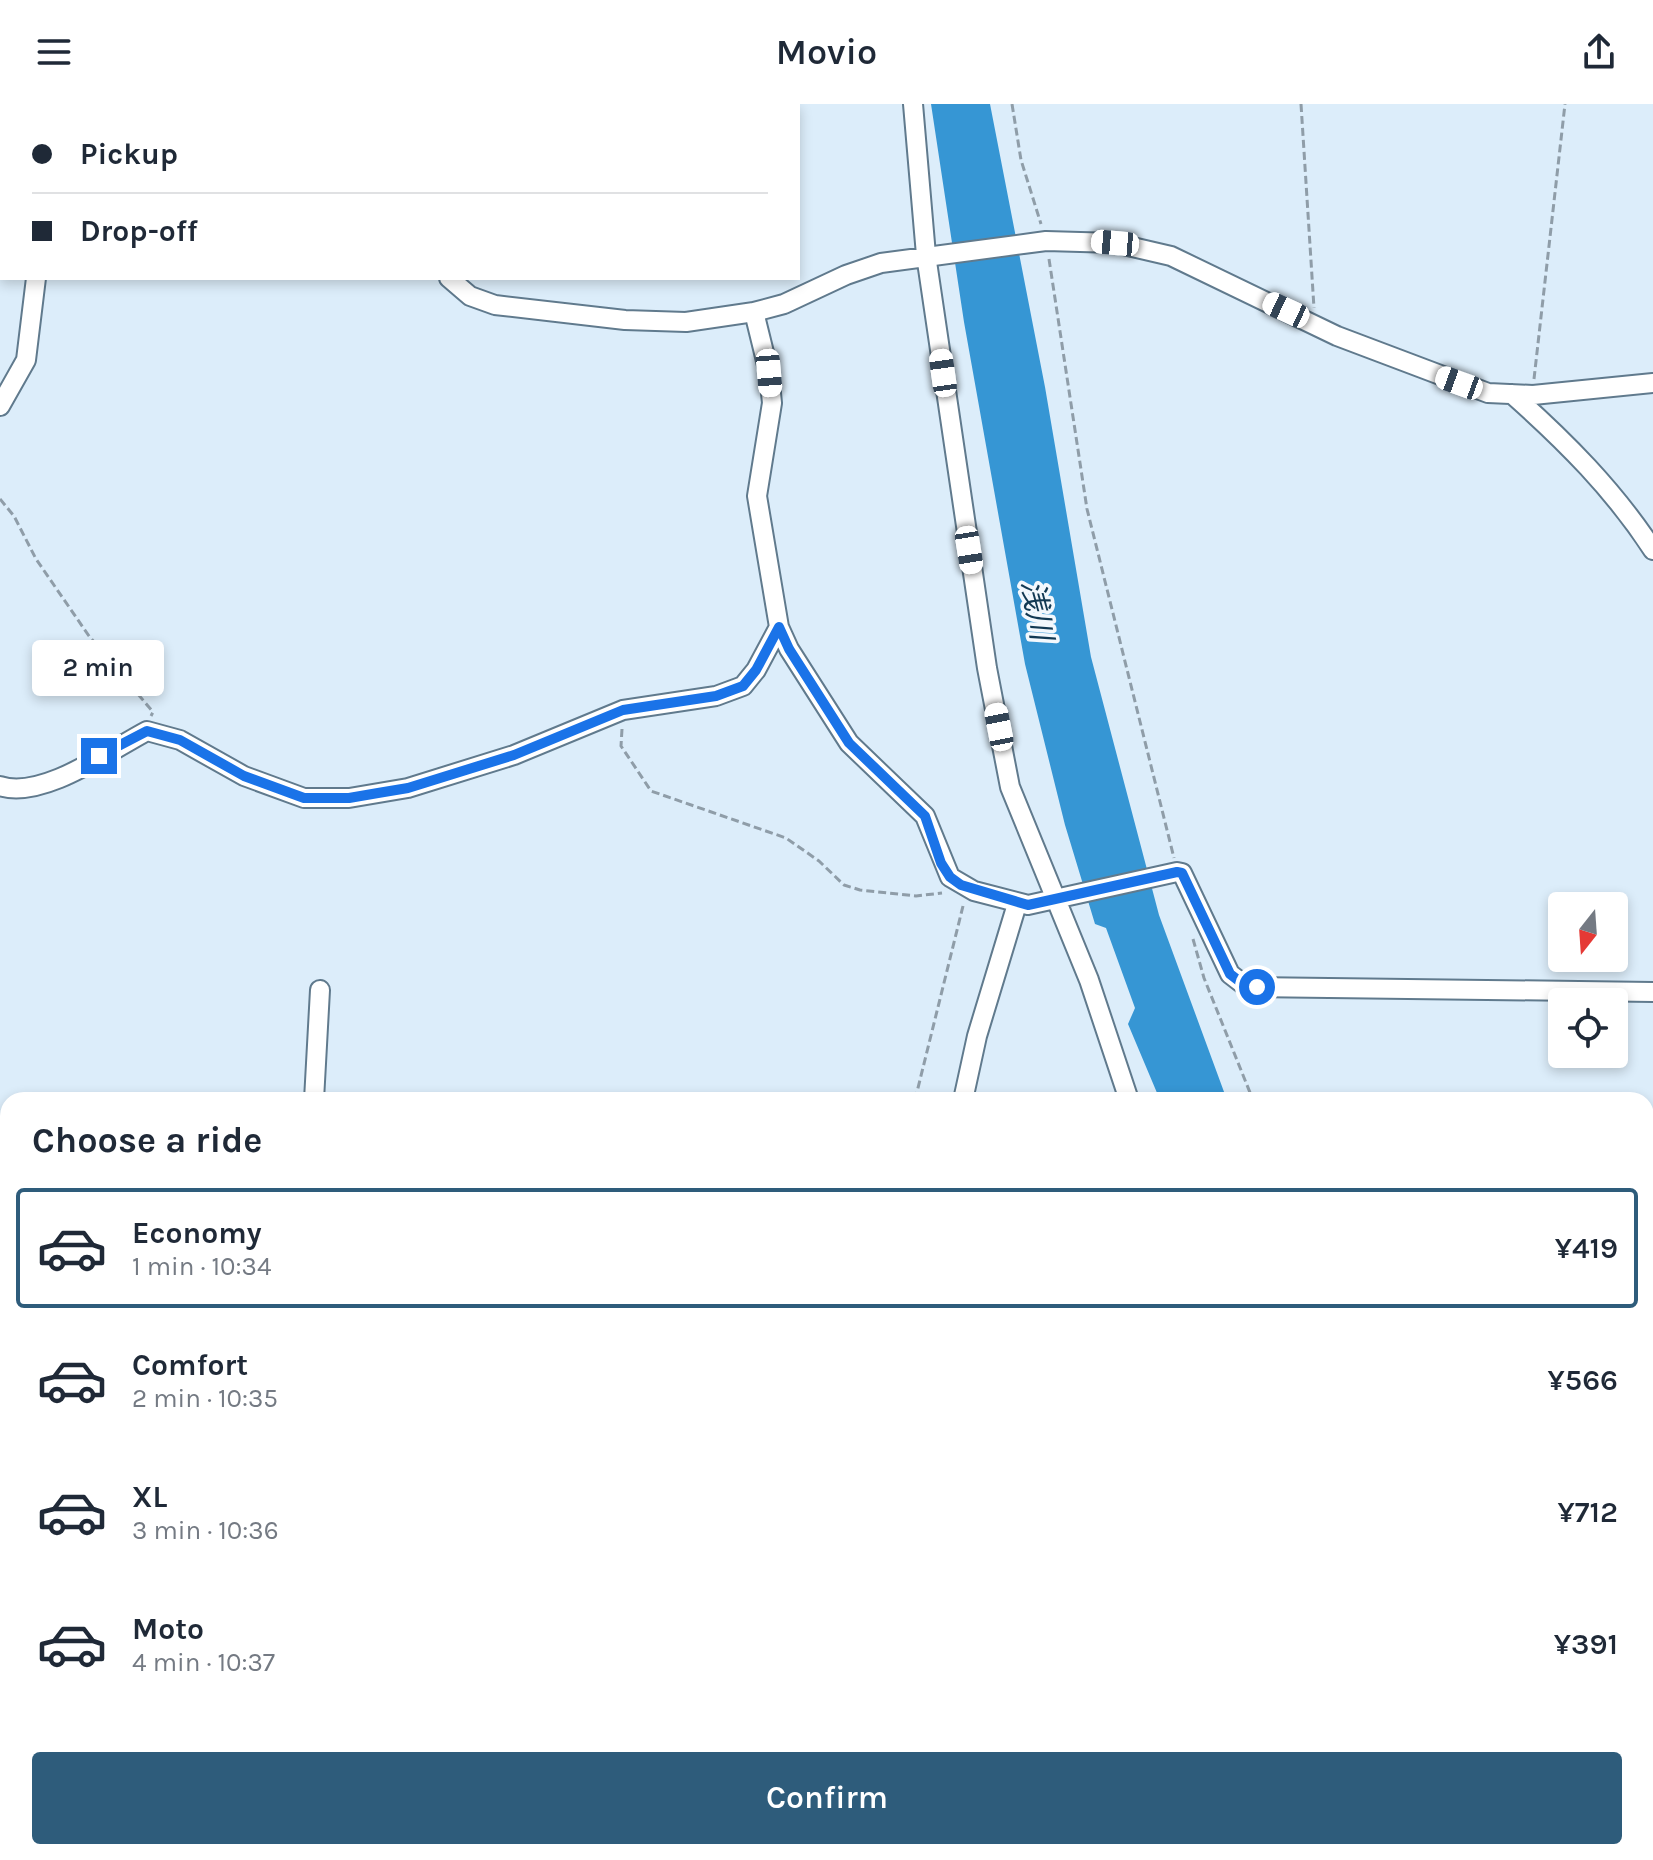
<!DOCTYPE html>
<html lang="en">
<head>
<meta charset="utf-8">
<style>
	body { margin:0; font-family:Karla,"Noto Sans JP",sans-serif; background:#f2f2f3; color:#1f2937; height:100vh; display:flex; flex-direction:column; font-size:30px; white-space:nowrap }
	* { box-sizing:border-box; margin:0 }
	p { font-size:26px; color:#747a83 }
	.icon { flex:none; width:44px; height:44px; fill:none; stroke:currentColor; stroke-width:2; stroke-linecap:round; stroke-linejoin:round }
	.map { position:relative; flex:1; overflow:hidden }
	.sheet { position:absolute; left:0px; top:988px; width:1654px; height:768px; display:flex; flex-direction:column; background:#fff; border-radius:24px 24px 0 0; box-shadow:0 4px 12px #0003 }
	.sheet>* { flex:none }
	.banner { position:absolute; left:0px; top:0px; width:800px; height:176px; box-shadow:0 4px 12px #0003; display:grid; align-content:center; height:176px; padding:0 32px; background:#fff }
	.needle { width:52px; rotate:197deg }
	.buttons { position:absolute; left:1548px; top:788px; display:grid; gap:16px }
	.buttons a { display:grid; place-items:center; width:80px; height:80px; border-radius:8px; background:#fff; box-shadow:0 4px 12px #0003; font-size:40px }
	.end { position:absolute; width:36px; height:36px; margin:-18px; border:10px solid #1a73e8; background:#fff; box-shadow:0 0 0 4px #fff }
	.from { border-radius:50% }
	.bubble { position:absolute; height:56px; border-radius:8px; background:#fff; box-shadow:0 4px 12px #0003; font-size:26px; font-weight:600; line-height:56px; text-align:center }
	.car { position:absolute; width:24px; height:48px; margin:-24px -12px; border-radius:10px; box-shadow:0 0 6px 2px #0007; background:linear-gradient(#fff 24%,#345 0 40%,#fff 0 76%,#345 0 86%,#fff 0) }
	.banner b { display:flex; align-items:center; gap:28px; height:76px; font-size:30px }
	.banner b+b { border-top:2px solid #e0e1e3 }
	.banner i { width:20px; height:20px; background:#1f2937 }
	ul { padding:0; list-style:none }
	li { display:flex; align-items:center; gap:24px; height:120px; margin:0 16px 12px; padding:0 16px; border:4px solid transparent; border-radius:8px }
	li div { flex:1 }
	li b { display:block; font-size:30px }
	li em { font-style:normal; font-weight:600 }
	li.selected { border-color:#2e5c7b }
	li>.icon { width:72px; height:72px; stroke-width:1.5 }
	h2 { padding:0 32px; font-size:36px; line-height:96px }
	.button { display:flex; gap:16px; margin-top:auto; padding:16px 32px }
	.button a { flex:1; height:92px; border-radius:8px; background:#2e5c7b; color:#fff; font-size:32px; font-weight:600; line-height:92px; text-align:center }
	header { display:flex; justify-content:space-between; align-items:center; height:104px; padding:0 32px; background:#fff; font-size:36px; font-weight:600 }
	.map>svg:first-child { display:block }
	.water { fill:#3696d4 }
	.lines { fill:none; stroke-linecap:round; stroke-linejoin:round }
	.minor-casing { stroke:#607a8d; stroke-width:22 }
	.path { stroke:#8f9da8; stroke-width:3; stroke-dasharray:8 4; stroke-linecap:butt }
	.minor { stroke:#fff; stroke-width:18 }
	.route { stroke:#1a73e8; stroke-width:10 }
	.labels { text-anchor:middle; dominant-baseline:central; stroke-width:7; stroke-linejoin:round; paint-order:stroke }
	.water-label { font-size:30px; font-style:italic; fill:#123953; stroke:#f3f8fd }
</style>
</head>
<body>
<header><svg class="icon" aria-label="menu" viewBox="0 0 24 24"><path d="M4 6h16M4 12h16M4 18h16"/></svg>Movio<svg class="icon" aria-label="share" viewBox="0 0 24 24"><path d="M12 15V3M7 8l5-5 5 5M5 13v7h14v-7"/></svg></header>
<div class="map">
<svg width="1653" height="1756" viewBox="0 0 1653 1756">
	<rect width="100%" height="100%" fill="#dcedfa"/>
	<path class="water" d="M931,0h59l55,283 46,270 68,258 68,185h-67l-32,-76 7,-16 -29,-80 -11,-4 -30,-99 -40,-161 -61,-342z
		M1646,1729l7,12v15h-68l-5,-8h66z"/>
	<g class="lines">
		<defs>
			<path id="minor" d="M913,0l13,151 61,413 23,119 79,193 40,120
				M51,2l1,-2
				M0,25h2
				M0,149h2
				M449,174l21,18 25,9 130,15 61,2 68,-10 30,-8 62,-29 35,-12 165,-22 69,2 56,13 166,80 151,57 45,2 120,-12
				M754,208l15,61 3,30 -15,93 22,131 10,22 60,94 76,73 25,61 24,14 54,14 149,-33 5,1 48,101 13,10 14,3 396,5
				M1512,290c53,47 102,96 141,156
				M0,302l26,-46 10,-82
				M0,682c42,14 109,-35 147,-55l33,9 64,36 60,22h45l59,-10 106,-33 109,-45 93,-14 27,-10 13,-16 23,-43
				M314,996l6,-110
				M963,996l14,-64 40,-132
				M0,1330l8,-3
				M0,1408h8
				M180,1748v8
				M1539,1748l4,8
				M94,1756l10,-8
				M471,1756l10,-8"/>
		</defs>
		<use href="#minor" class="minor-casing"/>
		<path class="path" d="M1012,0l9,56 20,64
			M1301,0l13,204
			M1049,155l38,250 87,349
			M1534,275l31,-275
			M0,395l14,17 22,43 53,77 64,76 -2,4
			M622,625l-1,17 30,45 135,47 33,23 25,24 16,5 56,6 26,-3
			M1193,835l11,39 49,122
			M915,996l48,-194
			M1646,1685l7,11
			M386,1756l10,-8"/>
		<use href="#minor" class="minor"/>
	</g>
	<g class="lines">
		<path class="route" d="M99,652l48,-25 33,9 64,36 60,22h45l29,-5 30,-5 106,-33 109,-45 93,-14 27,-10 13,-16 23,-43 10,22 60,94 76,73 16,47 9,14 11,8 67,20 149,-33 5,1 48,101 13,10 14,3"/>
	</g>
	<g class="labels">
		<g class="water-label">
			<text transform="translate(1037 506) rotate(80)">浅川</text>
		</g>
	</g>
</svg>
<div class="buttons">
<a><svg class="needle" viewBox="-14 -14 28 28"><path d="M0-13l5 13h-10z" fill="#e53935"/><path d="M0 13l5-13h-10z" fill="#747a83"/></svg></a>
<a><svg class="icon" aria-label="locate" viewBox="0 0 24 24"><circle cx="12" cy="12" r="6"/><path d="M12 2v4M12 18v4M2 12h4M18 12h4"/></svg></a>
</div>
<i class="end from" style="left:1257px;top:883px"></i>
<i class="end" style="left:99px;top:652px"></i>
<div class="bubble" style="left:32px;top:536px;width:132px">2 min</div>
<i class="car" style="left:1115px;top:139px;rotate:275deg"></i>
<i class="car" style="left:1286px;top:206px;rotate:295deg"></i>
<i class="car" style="left:769px;top:269px;rotate:175deg"></i>
<i class="car" style="left:943px;top:269px;rotate:352deg"></i>
<i class="car" style="left:1459px;top:279px;rotate:290deg"></i>
<i class="car" style="left:969px;top:446px;rotate:171deg"></i>
<i class="car" style="left:999px;top:623px;rotate:349deg"></i>
<div class="banner">
<b><i class="from"></i>Pickup</b>
<b><i></i>Drop-off</b>
</div>
<section class="sheet">
<h2>Choose a ride</h2>
<ul>
<li class="selected"><svg class="icon" aria-label="car" viewBox="0 0 24 24"><path d="M5 17H2v-5l4-1 3-4h7l3 4 3 1v5h-3M9 17h6M6 11h13"/><circle cx="7" cy="17" r="2"/><circle cx="17" cy="17" r="2"/></svg><div><b>Economy</b><p>1 min · 10:34</p></div><em>¥419</em></li>
<li><svg class="icon" aria-label="car" viewBox="0 0 24 24"><path d="M5 17H2v-5l4-1 3-4h7l3 4 3 1v5h-3M9 17h6M6 11h13"/><circle cx="7" cy="17" r="2"/><circle cx="17" cy="17" r="2"/></svg><div><b>Comfort</b><p>2 min · 10:35</p></div><em>¥566</em></li>
<li><svg class="icon" aria-label="car" viewBox="0 0 24 24"><path d="M5 17H2v-5l4-1 3-4h7l3 4 3 1v5h-3M9 17h6M6 11h13"/><circle cx="7" cy="17" r="2"/><circle cx="17" cy="17" r="2"/></svg><div><b>XL</b><p>3 min · 10:36</p></div><em>¥712</em></li>
<li><svg class="icon" aria-label="car" viewBox="0 0 24 24"><path d="M5 17H2v-5l4-1 3-4h7l3 4 3 1v5h-3M9 17h6M6 11h13"/><circle cx="7" cy="17" r="2"/><circle cx="17" cy="17" r="2"/></svg><div><b>Moto</b><p>4 min · 10:37</p></div><em>¥391</em></li>
</ul>
<div class="button"><a>Confirm</a></div>
</section>
</div>
</body>
</html>
